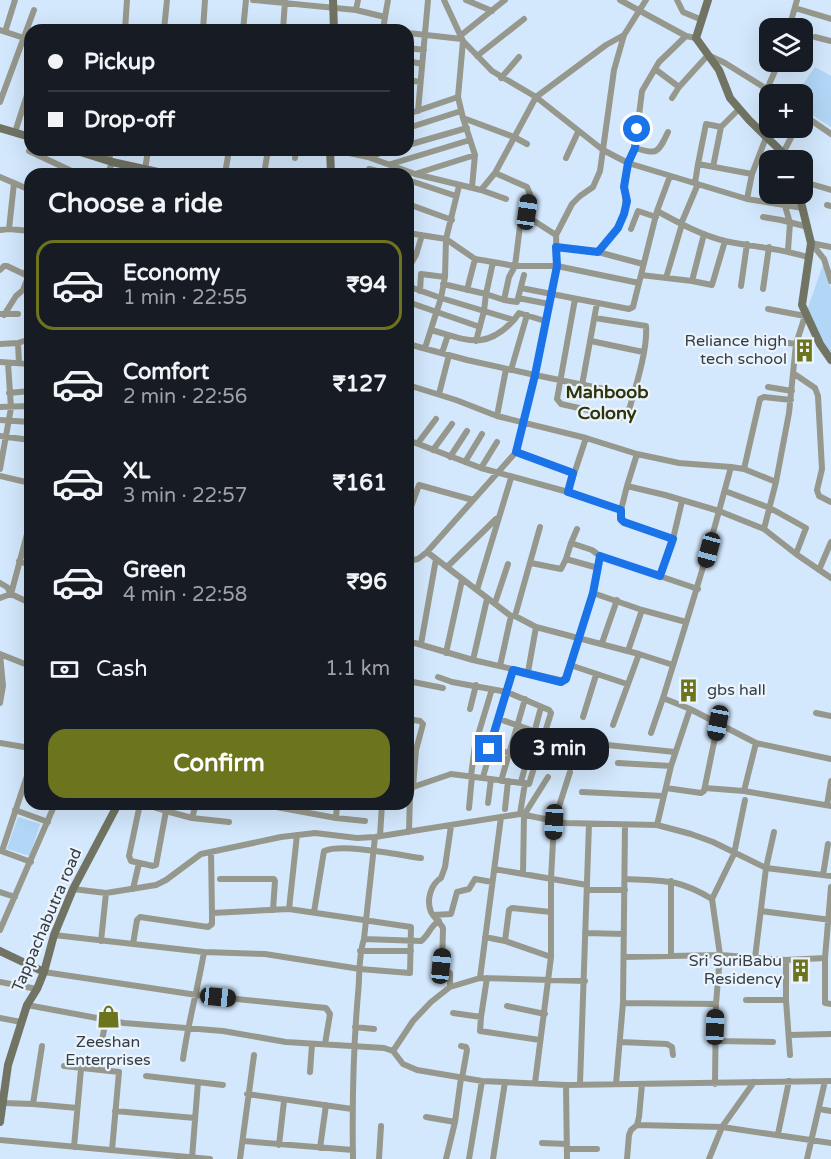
<!DOCTYPE html>
<html lang="en">
<head>
<meta charset="utf-8">
<style>
	body { margin:0; font-family:"Varela Round",sans-serif; background:#242831; color:#f1f3f6; height:100vh; display:flex; flex-direction:column; font-size:22px; white-space:nowrap }
	* { box-sizing:border-box; margin:0 }
	p { font-size:20px; color:#9ea1a6 }
	.icon { flex:none; width:33px; height:33px; fill:none; stroke:currentColor; stroke-width:2; stroke-linecap:round; stroke-linejoin:round }
	.map { position:relative; flex:1; overflow:hidden }
	.sheet { position:absolute; left:24px; top:168px; width:390px; height:642px; display:flex; flex-direction:column; background:#171b24; border-radius:18px; box-shadow:0 6px 24px #0002 }
	.sheet>* { flex:none }
	.banner { position:absolute; left:24px; top:24px; width:390px; height:132px; border-radius:18px; box-shadow:0 6px 24px #0002; display:grid; align-content:center; height:132px; padding:0 24px; background:#171b24 }
	.controls { position:absolute; left:759px; top:18px; display:grid; gap:12px }
	.controls a { display:grid; place-items:center; width:54px; height:54px; border-radius:12px; background:#171b24; box-shadow:0 6px 24px #0002; font-size:30px }
	.end { position:absolute; width:27px; height:27px; margin:-14px; border:8px solid #1a73e8; background:#fff; box-shadow:0 0 0 3px #fff }
	.from { border-radius:50% }
	.bubble { position:absolute; height:42px; border-radius:18px; background:#171b24; box-shadow:0 6px 24px #0002; font-size:20px; font-weight:700; line-height:42px; text-align:center }
	.car { position:absolute; width:18px; height:36px; margin:-18px -9px; border-radius:8px; box-shadow:0 0 4px 2px #0007; background:linear-gradient(#222 24%,#8ab4d8 0 40%,#222 0 76%,#8ab4d8 0 86%,#222 0) }
	.banner b { display:flex; align-items:center; gap:21px; height:57px; font-size:22px }
	.banner b+b { border-top:2px solid #363941 }
	.banner i { width:15px; height:15px; background:#f1f3f6 }
	ul { padding:0; list-style:none }
	li { display:flex; align-items:center; gap:18px; height:90px; margin:0 12px 9px; padding:0 12px; border:3px solid transparent; border-radius:18px }
	li div { flex:1 }
	li b { display:block; font-size:22px }
	li em { font-style:normal; font-weight:700 }
	li.active { border-color:#6c741d }
	li>.icon { width:54px; height:54px; stroke-width:1.5 }
	h2 { padding:0 24px; font-size:27px; line-height:72px }
	.pay { display:flex; align-items:center; gap:15px; height:66px; padding:0 24px; font-size:22px }
	.pay p { margin-inline-start:auto }
	.cta { display:flex; gap:12px; margin-top:auto; padding:12px 24px }
	.cta a { flex:1; height:69px; border-radius:18px; background:#6c741d; color:#fff; font-size:24px; font-weight:700; line-height:69px; text-align:center }
	.map>svg:first-child { display:block }
	.green { fill:#b2d6f6 }
	.lines { fill:none; stroke-linecap:round; stroke-linejoin:round }
	.street { stroke:#97988d; stroke-width:6 }
	.secondary { stroke:#717463; stroke-width:8 }
	.route { stroke:#1a73e8; stroke-width:8 }
	.labels { text-anchor:middle; dominant-baseline:central; stroke-width:4.5; stroke-linejoin:round; paint-order:stroke }
	.poi-label { font-size:16px; fill:#353e46; stroke:#ebf4fc; text-anchor:end }
	.street-label { font-size:16px; fill:#353e46; stroke:#ebf4fc }
	.neighbourhood-label { font-size:18px; font-weight:bold; fill:#30340b; stroke:#ebf4fc }
</style>
</head>
<body>
<div class="map">
<svg width="831" height="1159" viewBox="0 0 831 1159">
	<rect width="100%" height="100%" fill="#d3e8fd"/>
	<path class="green" d="M815,67l16,9v51l-28,-18 -1,-15h-6z
		M824,262l7,26v70l-26,-42z
		M18,817l22,7 -10,32 -23,-7z"/>
	<g class="lines">
		<path class="street" d="M253,0l103,10 29,7 3,-17
			M444,0l19,41 29,30 44,26 67,53 25,13 119,36 56,9
			M466,0l26,11
			M620,0l66,36 10,2
			M677,0l6,12 19,8
			M795,8l36,11
			M356,10l2,-10
			M789,28l8,-28
			M0,30l24,8
			M48,30v-1
			M125,30l2,-30
			M164,30l3,-30
			M203,30l2,-30
			M243,30l3,-30
			M283,30l2,-29
			M383,30l2,-13
			M5,32l10,-32
			M408,33l54,6
			M624,35l-10,35 -14,101 -7,16 -13,9 -8,8 -16,31 1,31 -22,109 98,20
			M460,36l45,-36
			M815,37l16,4
			M463,41l-5,56 5,21 12,37 -3,32
			M408,48l16,2
			M477,56l47,-37
			M408,61l14,3
			M655,69l24,18
			M501,78l18,-21
			M408,80l12,2
			M767,89l12,-27
			M672,98l7,-11 29,-32 17,8 50,31
			M0,102l34,-92
			M418,111l10,-111
			M408,114l50,-17
			M802,114l29,20
			M463,118l51,19 13,7
			M408,128l53,-17
			M15,132l15,-46
			M668,132c-10,21 -10,23 -33,16l7,-57 17,-29 27,-26
			M408,145l59,-17
			M635,148c-5,12 -9,24 -10,37 -1,10 2,18 -1,28 -4,15 -16,27 -26,39l45,12
			M30,149l-1,2 49,23
			M335,150l33,7 47,17
			M783,153l13,-25
			M475,155l-60,19 66,16 14,-17
			M368,157l23,-7
			M295,158l1,-8
			M566,158l12,-26
			M109,161l2,-11
			M391,164l79,-24
			M698,164l8,-40 15,3 18,-18
			M713,167l8,-40
			M145,170l3,-20
			M108,174l4,-12
			M225,174l4,-24
			M264,174l4,-24
			M366,174l3,-5 20,5
			M0,177l14,6
			M408,180l48,16
			M695,183l3,-19 54,10
			M802,183l9,1 20,6
			M481,190l25,9
			M747,199l5,-25 15,-39
			M408,204l44,16
			M827,205l4,1
			M785,206l5,17 -2,27
			M657,211c22,12 44,24 68,30 28,6 55,7 82,16
			M528,214l-8,12 -5,40h42l82,17 18,-72 13,-35
			M763,217l18,3 27,7
			M681,224l17,-40
			M9,229l21,2
			M631,229l7,-18 18,6
			M0,230l9,-1 5,-46 16,7
			M408,233l38,6 -1,38 -4,21 -28,-10 -5,-6
			M556,235l-25,-16 -3,-5 2,-20 -3,-7 -32,-14 41,-76 70,-52 18,-10 22,-35
			M811,243l13,16 7,22
			M811,243l20,4
			M556,247l42,5
			M493,262l22,4 -6,11 -5,23 13,2 7,-27
			M0,270l4,-4h3l23,11
			M25,275l5,-14
			M641,275l51,6 20,4 13,-44
			M408,277l1,-10 7,-12 6,-20
			M666,278l16,-54
			M692,281l12,-47
			M443,284l43,10 7,-32 -18,-3 -29,-20 13,-53
			M741,286l6,-42
			M521,288l108,21 4,-2 6,-24
			M763,289l6,-42
			M467,290l8,-31
			M420,291l1,-17 24,3
			M518,298l31,6
			M575,299l-18,100 4,5 63,14 3,-1c7,-25 21,-66 19,-91l-51,-8
			M504,300l-18,-6 -2,17 30,9 5,-7 26,8
			M408,302l72,25
			M768,309l37,7 -9,28 -7,69 -13,69
			M0,314h18
			M4,315l12,-19 7,-6 5,-13
			M431,330c36,10 54,21 83,-10
			M760,339l36,5
			M591,341l52,11
			M18,343l12,-4
			M0,344l18,-1 1,20
			M408,344l59,16 68,15 -19,77 -89,100 -9,7 -10,2
			M425,348l16,-50 43,13 -8,30
			M442,353l6,-18
			M0,362l30,2
			M511,370l16,-55
			M793,373l22,15 3,8 4,73 -5,21 2,6 12,6
			M408,385l48,15 41,16 89,22 51,16 42,9 52,4
			M582,385l15,-82
			M768,387l24,4
			M9,393l21,-2
			M439,394l10,-39
			M0,407l30,-1
			M497,416l9,-47
			M0,420l30,2
			M0,436l30,4
			M408,440l73,28 87,24 53,18 6,-24 38,9 54,16c-17,63 -37,125 -56,187l27,11 66,34 75,16
			M418,443l18,-24
			M433,450l19,-26
			M516,452l57,21
			M450,457l17,-26
			M465,462l17,-28
			M731,467l13,2 32,13 -12,47 -45,-18z
			M481,468l16,-26
			M0,469l11,-61 -3,-45
			M744,469l16,-70 4,-2 27,3
			M0,476l30,7
			M627,486l10,-32
			M725,491l45,17 36,20 -10,26
			M568,492l18,-54
			M621,510v9l3,3 49,17
			M408,515l11,-30 54,15
			M577,529l-6,14 21,7 8,6 98,33
			M764,529l32,25 35,24
			M427,552l84,64h4l21,11 103,27 -26,71
			M566,559l32,9
			M19,561l11,4
			M531,563l30,6 5,-10 5,-16
			M447,567l49,-48
			M819,570l12,-28
			M660,576l13,-37 9,-38
			M0,583l7,4 4,7 19,9
			M477,590l34,-112
			M593,593l7,-37
			M0,598l11,-4 19,-71
			M495,603l13,-39
			M515,616l25,-89
			M408,641l65,19 14,-61
			M602,643l15,-43
			M421,644l15,-85
			M628,651l14,-41
			M446,653l16,-73
			M0,654l30,12
			M639,654l34,11
			M408,658l3,-17
			M473,660l91,21 29,-88 49,17 44,12
			M570,665l57,19
			M500,666l11,-50
			M528,672l8,-45
			M408,681l35,7
			M0,703l3,-17 -3,-32
			M470,709l6,-24
			M816,713l15,3
			M583,717l13,-42
			M408,719l12,2 3,3 -7,26
			M499,719l35,12 25,10
			M651,733l12,-35
			M582,735l25,10 68,7
			M0,743l30,5
			M475,745l34,8
			M408,747l8,3 -3,37
			M618,763l53,3
			M471,776l4,-31 17,-56
			M483,777l30,-107
			M501,781l24,-82
			M521,782l20,-75
			M666,788l35,5 3,-2 14,-68
			M705,788l39,3 87,15
			M744,791l12,-48
			M582,792l81,4
			M488,803l3,-24
			M140,804l-11,52 2,5 22,5 3,-1 10,-54 26,7 37,4
			M143,804l23,7
			M260,804l76,14 1,-14
			M827,805l4,-24
			M469,808l3,-32
			M505,809l3,-28
			M15,810l33,12
			M520,814l5,-31
			M192,818l4,-14
			M336,818l29,3
			M657,825l14,-59 19,-57
			M409,832l1,-39 3,-6 38,-13 78,10 22,-71 -2,-3 -42,-18 -55,-10 -14,-5
			M380,836l2,-32
			M1,851l30,11
			M2,851l28,-84
			M211,852l1,61
			M494,869l93,16
			M523,874l1,-59 24,-38
			M823,875l5,-31
			M220,879h54l1,2 -2,29
			M625,879c39,2 52,-1 87,20
			M831,887l-6,71v45l6,1
			M73,889l33,4 50,-8 10,-5 35,-26 80,-17 34,-4 42,5 18,-1 145,-23 45,9 92,2 34,9 22,8 53,26 65,8
			M133,889l6,-26
			M587,890h38
			M0,892l15,5
			M289,909l8,-74
			M761,911l70,9
			M314,912l10,-61c19,-8 75,4 97,7
			M433,915l18,-1 6,-22 12,-3 6,-10 17,3
			M0,930l55,-126
			M585,933l39,1
			M54,935l150,17 61,2 95,15 50,4 1,-46 -122,-18 -77,4v11l-4,3 -68,-10 -3,3 -4,24
			M485,937l20,4 46,16
			M364,939l57,2c8,-6 9,-15 18,-20
			M101,941l5,-48
			M505,941l4,-31 3,-2 39,4
			M360,951h51
			M671,956v-75
			M624,957l96,-2 66,5 39,-2
			M755,958l11,-90 8,-36
			M786,960v40l4,55
			M44,972l153,23 129,13 4,6 -5,30
			M480,978l21,-161
			M0,982l37,7
			M450,987v-14l-7,-4 -1,-3 1,-38c-3,-6 -9,-10 -12,-16 -5,-12 0,-28 10,-34l4,-11 6,-41
			M746,1000h40
			M623,1003l93,1
			M27,1005l97,18 99,8 63,11 98,6 9,3 10,13 14,6 65,11 84,4 265,-4
			M507,1006l38,8
			M453,1013l28,4 -1,14 60,9
			M481,1017l6,-39
			M0,1018l21,4
			M355,1027l19,2
			M789,1035l42,-1
			M714,1041l59,1
			M620,1042l47,2 5,3 1,8
			M101,1045l5,-25
			M42,1046l-9,58 44,4
			M461,1046l5,1 1,3 -5,28
			M393,1051l20,-30 18,-19 19,-15 30,-9 105,3
			M183,1059c5,-36 15,-71 21,-107
			M64,1066l55,6 -7,78
			M310,1072l2,-28
			M146,1076l77,9
			M535,1083l16,-126v-78l3,-57 16,-50
			M580,1084l9,-260
			M616,1084l7,-81 2,-178
			M715,1084l1,-80 4,-49 -8,-56 22,-45 11,-54
			M566,1085l1,74
			M247,1094l105,15
			M3,1103l30,1
			M819,1109l12,2
			M115,1111l80,7
			M426,1117l29,5
			M637,1125l85,2 109,16
			M778,1134l11,-53
			M0,1140l210,19
			M243,1141l110,9
			M542,1143l25,1
			M279,1145l5,-44
			M74,1147l7,-78
			M320,1148l6,-43
			M567,1149h30
			M192,1158l6,-76
			M240,1159l14,-104
			M353,1159c-1,-57 0,-108 5,-165 2,-18 0,-37 6,-55l11,-102
			M379,1159l2,-33
			M446,1159l9,-37 6,-44
			M469,1159l13,-78
			M493,1159l12,-77
			M627,1159l2,-24 2,-5 6,-5 2,-8 3,-33
			M709,1159l13,-32 32,-45
			M807,1159l18,-78"/>
		<path class="secondary" d="M333,0l1,30
			M708,0l-12,38 23,32 11,28 19,22 34,33 3,7
			M0,128l30,9
			M74,150l38,12 55,12
			M330,150l1,24
			M799,194l12,49 -9,62 18,39 11,16
			M0,951l44,21
			M0,1122l8,-57 19,-60 10,-16 7,-17 10,-37 19,-46 45,-85"/>
	</g>
	<g class="lines">
		<path class="route" d="M489,749l24,-79 48,12 5,-3 27,-86 7,-37 60,20 13,-37 -49,-17 -3,-3v-9l-53,-18 5,-19 -57,-21 19,-77 22,-109 -1,-19 42,5 20,-24 6,-14 3,-13 -3,-14 4,-24 7,-15 2,-19"/>
	</g>
	<defs>
		<symbol id="building-bare" viewBox="-9 -9 18 18"><path d="M-4-6H4V6H1V3H-1V6H-4ZM-2.5-4.3h1.7v1.8h-1.7ZM.8-4.3h1.7v1.8H.8ZM-2.5-1h1.7V.8h-1.7ZM.8-1h1.7V.8H.8Z" fill="#6c741d" stroke="#ebf4fc" stroke-width="2.5" paint-order="stroke"/></symbol>
		<symbol id="shop-bare" viewBox="-9 -9 18 18"><path d="M-5-2.5h2.3a2.7 3.5 0 0 1 5.4 0H5L5.5 6h-11ZM-1.5-2.5h3a1.5 2.3 0 0 0-3 0Z" fill="#6c741d" stroke="#ebf4fc" stroke-width="2.5" paint-order="stroke"/></symbol>
	</defs>
	<g fill-rule="evenodd">
		<use href="#building-bare" x="788" y="334" width="33" height="33"/>
		<use href="#building-bare" x="672" y="674" width="33" height="33"/>
		<use href="#building-bare" x="784" y="954" width="33" height="33"/>
		<use href="#shop-bare" x="92" y="1000" width="33" height="33"/>
	</g>
	<g class="labels">
		<g class="poi-label">
			<text x="787" y="341">Reliance high<tspan x="787" dy="18">tech school</tspan></text>
			<text x="707" y="690" text-anchor="start">gbs hall</text>
			<text x="782" y="961">Sri SuriBabu<tspan x="782" dy="18">Residency</tspan></text>
			<text x="108" y="1042" text-anchor="middle">Zeeshan<tspan x="108" dy="18">Enterprises</tspan></text>
		</g>
		<g class="street-label">
			<text transform="translate(47 920) rotate(-67)">Tappachabutra road</text>
		</g>
		<g class="neighbourhood-label">
			<text x="607" y="392">Mahboob<tspan x="607" dy="21">Colony</tspan></text>
		</g>
	</g>
</svg>
<div class="controls">
<a><svg class="icon" aria-label="layers" viewBox="0 0 24 24"><path d="M12 4l9 5-9 5-9-5zM3 14l9 5 9-5"/></svg></a>
<a>+</a>
<a>−</a>
</div>
<i class="end from" style="left:637px;top:129px"></i>
<i class="end" style="left:489px;top:749px"></i>
<div class="bubble" style="left:510px;top:728px;width:99px">3 min</div>
<i class="car" style="left:527px;top:212px;rotate:8deg"></i>
<i class="car" style="left:709px;top:550px;rotate:195deg"></i>
<i class="car" style="left:718px;top:723px;rotate:191deg"></i>
<i class="car" style="left:554px;top:822px;rotate:183deg"></i>
<i class="car" style="left:441px;top:966px;rotate:6deg"></i>
<i class="car" style="left:218px;top:997px;rotate:96deg"></i>
<i class="car" style="left:715px;top:1027px;rotate:2deg"></i>
<div class="banner">
<b><i class="from"></i>Pickup</b>
<b><i></i>Drop-off</b>
</div>
<section class="sheet">
<h2>Choose a ride</h2>
<ul>
<li class="active"><svg class="icon" aria-label="car" viewBox="0 0 24 24"><path d="M5 17H2v-5l4-1 3-4h7l3 4 3 1v5h-3M9 17h6M6 11h13"/><circle cx="7" cy="17" r="2"/><circle cx="17" cy="17" r="2"/></svg><div><b>Economy</b><p>1 min · 22:55</p></div><em>₹94</em></li>
<li><svg class="icon" aria-label="car" viewBox="0 0 24 24"><path d="M5 17H2v-5l4-1 3-4h7l3 4 3 1v5h-3M9 17h6M6 11h13"/><circle cx="7" cy="17" r="2"/><circle cx="17" cy="17" r="2"/></svg><div><b>Comfort</b><p>2 min · 22:56</p></div><em>₹127</em></li>
<li><svg class="icon" aria-label="car" viewBox="0 0 24 24"><path d="M5 17H2v-5l4-1 3-4h7l3 4 3 1v5h-3M9 17h6M6 11h13"/><circle cx="7" cy="17" r="2"/><circle cx="17" cy="17" r="2"/></svg><div><b>XL</b><p>3 min · 22:57</p></div><em>₹161</em></li>
<li><svg class="icon" aria-label="car" viewBox="0 0 24 24"><path d="M5 17H2v-5l4-1 3-4h7l3 4 3 1v5h-3M9 17h6M6 11h13"/><circle cx="7" cy="17" r="2"/><circle cx="17" cy="17" r="2"/></svg><div><b>Green</b><p>4 min · 22:58</p></div><em>₹96</em></li>
</ul>
<div class="pay"><svg class="icon" aria-label="cash" viewBox="0 0 24 24"><path d="M3 7h18v10H3z"/><circle cx="12" cy="12" r="2"/></svg>Cash<p>1.1 km</p></div>
<div class="cta"><a>Confirm</a></div>
</section>
</div>
</body>
</html>
